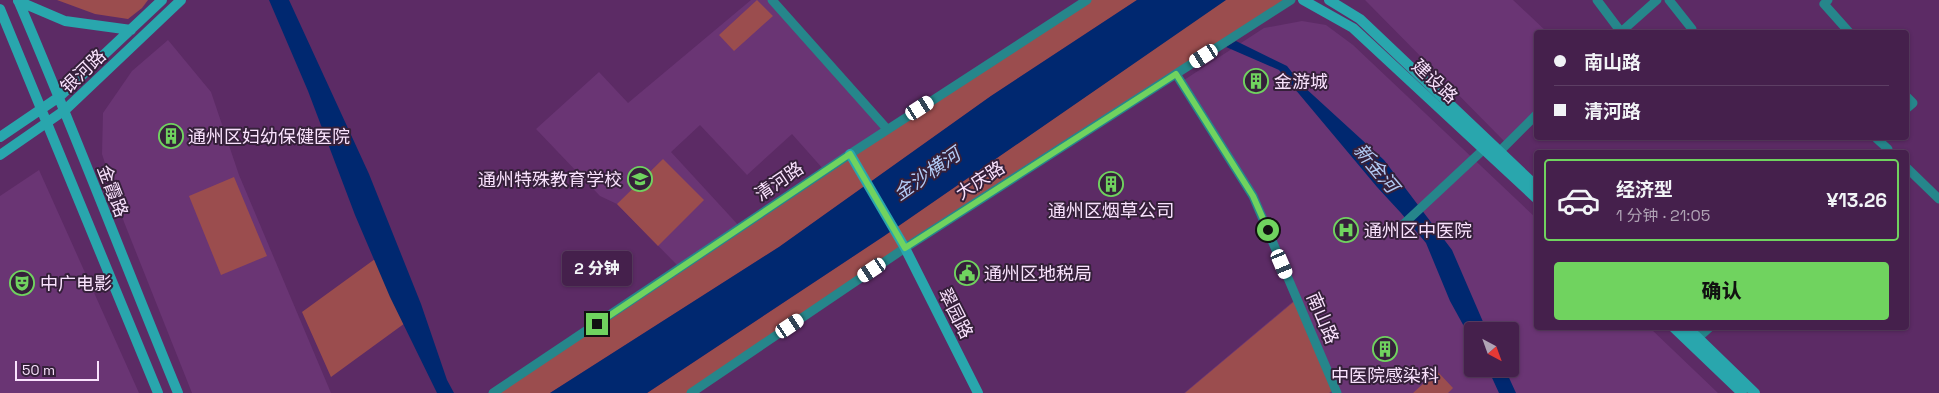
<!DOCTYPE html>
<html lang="zh">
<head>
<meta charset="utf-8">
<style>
	body { margin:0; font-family:"Space Grotesk","Noto Sans SC",sans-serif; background:#4f2d56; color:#f1f3f6; height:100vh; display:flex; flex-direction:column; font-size:19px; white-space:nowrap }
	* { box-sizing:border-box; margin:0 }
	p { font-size:16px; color:#b0a3b5 }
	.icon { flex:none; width:28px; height:28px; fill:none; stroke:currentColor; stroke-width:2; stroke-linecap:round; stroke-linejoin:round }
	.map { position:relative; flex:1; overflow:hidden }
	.panel { position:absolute; left:1534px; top:150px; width:375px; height:180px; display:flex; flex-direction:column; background:#45204c; border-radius:5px; box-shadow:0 1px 4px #0004,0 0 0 1px #5d3e64 }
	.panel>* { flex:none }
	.banner { position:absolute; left:1534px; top:30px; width:375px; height:110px; border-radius:5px; box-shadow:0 1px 4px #0004,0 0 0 1px #5d3e64; display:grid; align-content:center; height:110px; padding:0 20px; background:#45204c }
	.needle { width:32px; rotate:139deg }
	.controls { position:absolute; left:1464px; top:322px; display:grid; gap:10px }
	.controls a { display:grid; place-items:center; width:55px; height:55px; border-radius:5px; background:#45204c; box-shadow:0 1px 4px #0004,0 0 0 1px #5d3e64; font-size:25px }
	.scale { position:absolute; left:15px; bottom:12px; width:84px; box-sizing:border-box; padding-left:5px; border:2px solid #f9e2fd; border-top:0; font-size:14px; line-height:18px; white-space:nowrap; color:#f9e2fd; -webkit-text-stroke:4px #35203a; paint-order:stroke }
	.end { position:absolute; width:22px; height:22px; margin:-11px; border:6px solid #70d35f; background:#111; box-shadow:0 0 0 2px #111 }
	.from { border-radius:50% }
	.bubble { position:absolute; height:35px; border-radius:5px; background:#45204c; box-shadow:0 1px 4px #0004,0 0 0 1px #5d3e64; font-size:16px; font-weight:800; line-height:35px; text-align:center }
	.car { position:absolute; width:15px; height:30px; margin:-15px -8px; border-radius:6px; box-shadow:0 0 4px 1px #0007; background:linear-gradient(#fff 24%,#345 0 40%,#fff 0 76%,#345 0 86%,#fff 0) }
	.banner b { display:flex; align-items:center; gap:18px; height:48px; font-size:19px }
	.banner b+b { border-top:1px solid #5d3e64 }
	.banner i { width:12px; height:12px; background:#f1f3f6 }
	ul { padding:9px 0 0; list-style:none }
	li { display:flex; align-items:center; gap:15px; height:82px; margin:0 10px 8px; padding:0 10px; border:2px solid #5d3e64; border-radius:5px }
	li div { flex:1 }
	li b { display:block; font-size:19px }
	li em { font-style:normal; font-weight:800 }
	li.active { border-color:#70d35f }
	li>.icon { width:45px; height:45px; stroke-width:1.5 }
	.button { display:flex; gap:10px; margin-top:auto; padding:10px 20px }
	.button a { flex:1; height:58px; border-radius:5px; background:#70d35f; color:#111; font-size:20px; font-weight:800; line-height:58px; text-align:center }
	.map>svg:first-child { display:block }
	.built { fill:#6a3574; fill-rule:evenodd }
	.green { fill:#9b4d4e }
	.water { fill:#002870 }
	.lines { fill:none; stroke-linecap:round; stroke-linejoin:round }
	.street { stroke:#26868b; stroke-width:9 }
	.secondary { stroke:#29a6ad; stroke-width:10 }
	.route { stroke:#70d35f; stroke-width:6 }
	.labels { text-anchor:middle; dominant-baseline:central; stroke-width:4; stroke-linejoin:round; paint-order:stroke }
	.street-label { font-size:18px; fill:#f9e2fd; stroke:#35203a }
	.poi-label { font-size:18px; fill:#f9e2fd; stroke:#35203a; text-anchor:start }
	.water-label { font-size:19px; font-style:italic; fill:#b2caf4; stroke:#35203a }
</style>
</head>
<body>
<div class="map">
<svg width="1939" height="393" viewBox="0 0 1939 393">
	<rect width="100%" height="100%" fill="#5c2b65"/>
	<path class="built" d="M751,0h21l115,129 -63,41 -32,-36 -45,41 -47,-50 -29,27 69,75 -60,41 -63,-64 -17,-8 -64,-67 63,-57 29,31z
		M1365,0h148l34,32h-11v79l-31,31z
		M1302,21l24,4 27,20 183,173v110h114l68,65h-534l113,-95 -44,-102 -72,-114 83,-54zM1472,331h38v38h-38z
		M168,40l43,52 28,83 92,218h-139l-68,-171 -22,-68 1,-41 29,-42z
		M39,170l100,223h-139v-197z"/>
	<path class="green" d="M57,0h91l-6,8 -14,11 -33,-5z
		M757,0l16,16 -39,35 -15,-16z
		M1087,0h50l-146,96 -212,151 -229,146h-57z
		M1225,0h66l-604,393h-40l237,-157z
		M663,159l41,41 -46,46 -41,-42z
		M234,177l33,79 -46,19 -32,-79z
		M386,251l26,67 -81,59 -29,-65z
		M1297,299l38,90 -6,4h-144z
		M1437,371l16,17 -5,5h-35z"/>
	<path class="water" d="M269,0h20l80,174 52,130 26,76 7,13h-17l-47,-96 -35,-82 -47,-124z
		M1137,0h89l-342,236 -237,157h-97l229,-146 212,-151z
		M1236,41l51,25 15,19 82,75 68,90 35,81h-15v10l-22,-40 -24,-58 -25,-30 -24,-26 -98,-117 -53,-23z
		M1488,369h17l11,24h-17z"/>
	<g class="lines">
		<path class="street" d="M772,0l115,129
			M1597,0l24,32 36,-32
			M1669,0l23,29
			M1828,0l-4,4 25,28
			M1176,74l77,122 84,197
			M1906,96l7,7 -7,6
			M1878,138l-1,1 11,10
			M1499,152l37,-37
			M1906,167l33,32
			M1395,232l89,-83
			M1698,338l11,-10
			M493,393l357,-239 237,-154
			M691,393l214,-145 386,-248"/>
		<path class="secondary" d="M18,0c56,130 106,262 160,393
			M1303,0l50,28 183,170
			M1329,0l31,19 176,167
			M18,1l47,20 66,9
			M0,9l158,384
			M0,137l59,-40 103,-97
			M850,154l55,94 73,145
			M0,155l65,-45 116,-110
			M1674,328l68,65
			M1688,328l67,65"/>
	</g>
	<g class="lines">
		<path class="route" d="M597,324l253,-170 55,94 271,-174 77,122 15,34"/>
	</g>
	<defs>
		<symbol id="building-ring" viewBox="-11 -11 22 22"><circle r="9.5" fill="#35203a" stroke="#70d35f" stroke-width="1.5"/><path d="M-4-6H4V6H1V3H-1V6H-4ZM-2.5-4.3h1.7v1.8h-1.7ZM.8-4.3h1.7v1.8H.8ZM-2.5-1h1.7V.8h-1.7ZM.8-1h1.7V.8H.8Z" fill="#70d35f"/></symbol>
		<symbol id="school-ring" viewBox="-11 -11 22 22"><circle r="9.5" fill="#35203a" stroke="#70d35f" stroke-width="1.5"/><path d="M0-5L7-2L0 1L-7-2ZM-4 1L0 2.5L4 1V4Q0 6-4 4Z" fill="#70d35f"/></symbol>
		<symbol id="hospital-ring" viewBox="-11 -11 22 22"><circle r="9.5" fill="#35203a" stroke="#70d35f" stroke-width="1.5"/><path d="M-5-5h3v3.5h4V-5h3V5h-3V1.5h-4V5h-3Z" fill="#70d35f"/></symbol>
		<symbol id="civic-ring" viewBox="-11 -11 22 22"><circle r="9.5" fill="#35203a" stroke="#70d35f" stroke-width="1.5"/><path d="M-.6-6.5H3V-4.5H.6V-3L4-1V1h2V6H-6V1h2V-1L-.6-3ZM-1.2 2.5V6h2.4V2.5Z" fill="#70d35f"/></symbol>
		<symbol id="theatre-ring" viewBox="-11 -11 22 22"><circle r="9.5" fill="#35203a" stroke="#70d35f" stroke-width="1.5"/><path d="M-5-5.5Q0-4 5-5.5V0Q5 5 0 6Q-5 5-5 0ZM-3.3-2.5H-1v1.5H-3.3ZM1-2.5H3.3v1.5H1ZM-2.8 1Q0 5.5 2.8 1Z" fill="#70d35f"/></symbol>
	</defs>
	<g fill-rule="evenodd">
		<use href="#building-ring" x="1242" y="67" width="28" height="28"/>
		<use href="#building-ring" x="157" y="122" width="28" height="28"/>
		<use href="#school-ring" x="626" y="165" width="28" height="28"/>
		<use href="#building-ring" x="1097" y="170" width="28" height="28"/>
		<use href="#hospital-ring" x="1332" y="216" width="28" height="28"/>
		<use href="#civic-ring" x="953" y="259" width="28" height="28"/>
		<use href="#theatre-ring" x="8" y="269" width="28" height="28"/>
		<use href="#building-ring" x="1371" y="335" width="28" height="28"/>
	</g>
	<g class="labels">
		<g class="street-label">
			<text transform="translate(83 71) rotate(-44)">银河路</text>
			<text transform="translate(1435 81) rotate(43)">建设路</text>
			<text transform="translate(980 180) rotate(-33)">大庆路</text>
			<text transform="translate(779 181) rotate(-34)">清河路</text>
			<text transform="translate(113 191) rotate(69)">金霞路</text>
			<text transform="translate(956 313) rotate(63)">翠园路</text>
			<text transform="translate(1323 318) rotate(67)">南山路</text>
		</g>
		<g class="poi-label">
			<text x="1274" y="81">金游城</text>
			<text x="188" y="136">通州区妇幼保健医院</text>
			<text x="622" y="179" text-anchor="end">通州特殊教育学校</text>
			<text x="1111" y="210" text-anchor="middle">通州区烟草公司</text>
			<text x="1364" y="230">通州区中医院</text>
			<text x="984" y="273">通州区地税局</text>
			<text x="40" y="283">中广电影</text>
			<text x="1385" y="375" text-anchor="middle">中医院感染科</text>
		</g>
		<g class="water-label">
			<text transform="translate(1376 168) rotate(50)">新金河</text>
			<text transform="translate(927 174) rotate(-35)">金沙横河</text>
		</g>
	</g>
</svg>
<div class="controls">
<a><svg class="needle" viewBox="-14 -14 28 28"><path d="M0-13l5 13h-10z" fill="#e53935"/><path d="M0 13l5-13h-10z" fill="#b0a3b5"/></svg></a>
</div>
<div class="scale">50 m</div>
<i class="end from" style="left:1268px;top:230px"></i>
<i class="end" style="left:597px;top:324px"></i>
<div class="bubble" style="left:562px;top:251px;width:70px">2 分钟</div>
<i class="car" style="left:1204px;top:56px;rotate:238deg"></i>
<i class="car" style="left:920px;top:108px;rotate:57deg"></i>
<i class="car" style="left:1282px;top:264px;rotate:157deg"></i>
<i class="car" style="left:872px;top:270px;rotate:236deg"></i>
<i class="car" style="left:790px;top:326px;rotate:56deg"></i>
<div class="banner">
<b><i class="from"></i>南山路</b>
<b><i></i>清河路</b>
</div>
<section class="panel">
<ul>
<li class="active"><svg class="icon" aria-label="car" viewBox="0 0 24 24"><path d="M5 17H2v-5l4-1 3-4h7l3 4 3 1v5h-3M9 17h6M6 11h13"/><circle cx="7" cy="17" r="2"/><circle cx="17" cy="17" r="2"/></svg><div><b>经济型</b><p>1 分钟 · 21:05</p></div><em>¥13.26</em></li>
</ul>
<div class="button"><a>确认</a></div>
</section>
</div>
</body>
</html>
